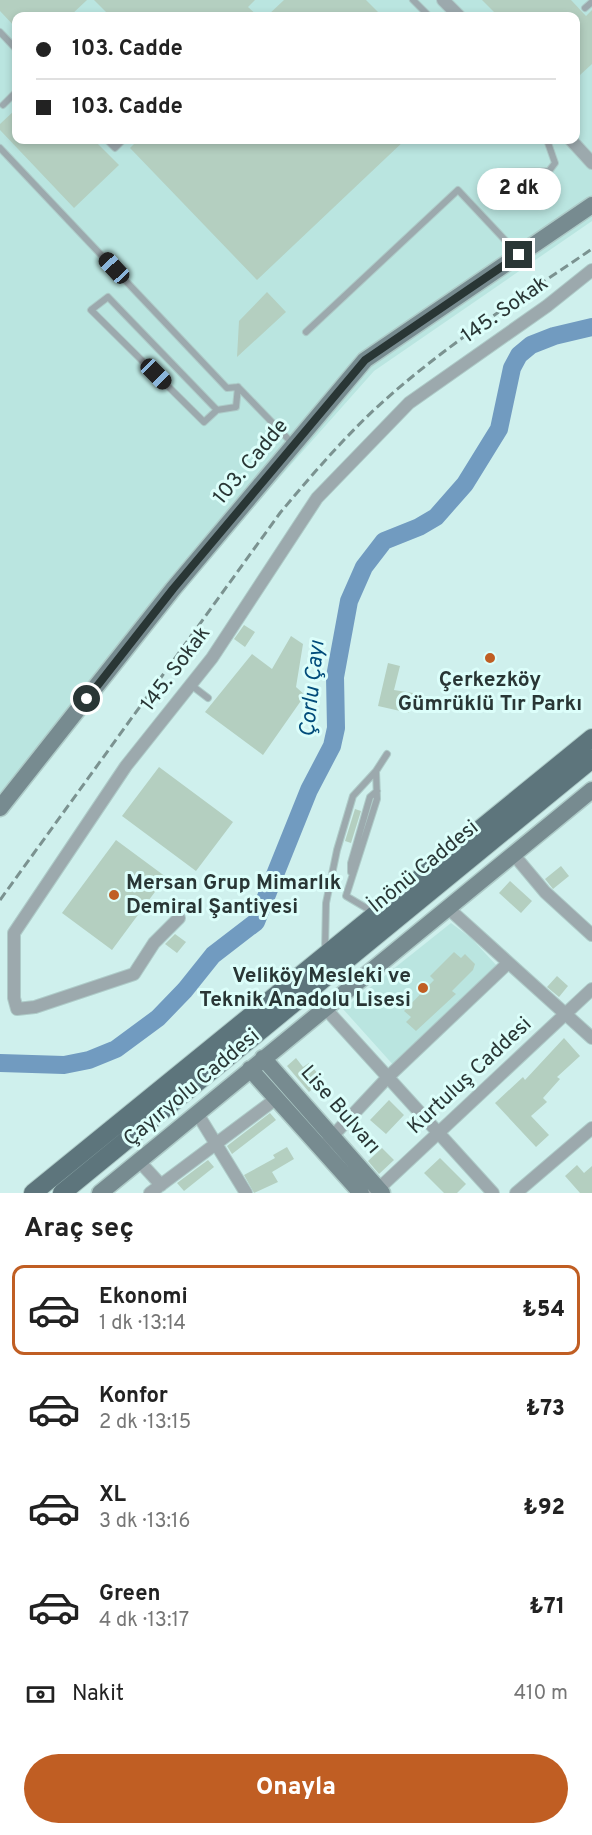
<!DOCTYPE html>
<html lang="tr">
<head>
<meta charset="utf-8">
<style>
	body { margin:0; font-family:Overpass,sans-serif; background:#f2f2f2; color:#222; height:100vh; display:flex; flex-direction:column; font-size:22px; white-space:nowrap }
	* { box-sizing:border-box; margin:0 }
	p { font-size:20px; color:#767676 }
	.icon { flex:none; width:33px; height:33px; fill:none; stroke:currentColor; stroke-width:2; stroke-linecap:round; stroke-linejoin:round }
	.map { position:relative; height:1193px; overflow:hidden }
	.panel { display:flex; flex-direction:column; background:#fff; flex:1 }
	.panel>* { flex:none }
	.top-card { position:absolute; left:12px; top:12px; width:568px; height:132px; border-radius:12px; box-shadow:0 3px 9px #0003; display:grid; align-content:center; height:132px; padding:0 24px; background:#fff }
	.end { position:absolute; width:27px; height:27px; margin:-14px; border:8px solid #293635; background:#fff; box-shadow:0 0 0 3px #fff }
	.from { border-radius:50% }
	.bubble { position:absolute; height:42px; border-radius:21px; background:#fff; box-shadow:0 3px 9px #0003; font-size:20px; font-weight:800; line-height:42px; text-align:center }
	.car { position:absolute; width:18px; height:36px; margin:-18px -9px; border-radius:8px; box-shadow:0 0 4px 2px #0007; background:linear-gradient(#222 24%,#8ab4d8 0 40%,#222 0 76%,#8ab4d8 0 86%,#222 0) }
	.top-card b { display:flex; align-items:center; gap:21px; height:57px; font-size:22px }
	.top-card b+b { border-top:2px solid #e0e0e0 }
	.top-card i { width:15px; height:15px; background:#222 }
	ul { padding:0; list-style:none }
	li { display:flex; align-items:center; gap:18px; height:90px; margin:0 12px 9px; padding:0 12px; border:3px solid transparent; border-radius:12px }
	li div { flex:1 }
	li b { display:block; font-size:22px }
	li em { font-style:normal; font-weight:800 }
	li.active { border-color:#c05e23 }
	li>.icon { width:54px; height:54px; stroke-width:1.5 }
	h2 { padding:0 24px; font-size:27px; line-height:72px }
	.pay { display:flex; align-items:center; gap:15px; height:66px; padding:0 24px; font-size:22px }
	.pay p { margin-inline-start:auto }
	.action { display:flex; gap:12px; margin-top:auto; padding:12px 24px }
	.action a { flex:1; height:69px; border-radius:36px; background:#c05e23; color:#fff; font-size:24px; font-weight:800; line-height:69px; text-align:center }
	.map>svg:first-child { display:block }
	.built { fill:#bae5e0; fill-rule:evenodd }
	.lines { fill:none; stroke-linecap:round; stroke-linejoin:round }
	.river { stroke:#719bc0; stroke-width:18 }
	.building { fill:#b4cfc0 }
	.lane-casing { stroke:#aecbc8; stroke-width:8 }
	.street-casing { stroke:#aecbc8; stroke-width:14 }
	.secondary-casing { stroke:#aecbc8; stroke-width:19 }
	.primary-casing { stroke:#aecbc8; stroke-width:20 }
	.lane { stroke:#9ca9ad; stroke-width:6 }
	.street { stroke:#9ca9ad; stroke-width:12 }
	.secondary { stroke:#778b90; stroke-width:16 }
	.primary { stroke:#5d757c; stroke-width:18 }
	.rail { stroke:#7b9290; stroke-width:3; stroke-dasharray:9 4.5; stroke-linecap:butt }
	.route { stroke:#293635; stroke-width:8 }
	.poi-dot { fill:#c05e23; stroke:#dcfefa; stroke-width:2 }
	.labels { text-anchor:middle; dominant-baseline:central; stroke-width:6; stroke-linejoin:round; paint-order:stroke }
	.street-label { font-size:21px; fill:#293635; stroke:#dcfefa }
	.poi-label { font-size:21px; font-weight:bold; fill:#293635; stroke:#dcfefa }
	.water-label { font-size:22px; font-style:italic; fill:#004b7a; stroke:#dcfefa }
</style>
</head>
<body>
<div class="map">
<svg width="592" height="1193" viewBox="0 0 592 1193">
	<rect width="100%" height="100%" fill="#cff0ed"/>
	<path class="built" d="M0,0h592v221l-218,150 -103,116 -271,322zM16,16h560v124h-560z
		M451,923l20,15 27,29 -102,101 -53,-59z"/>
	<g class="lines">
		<path class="river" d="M0,1063l64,2 25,-5 27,-11 42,-31 27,-28 28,-35 43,-33 53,-132 23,-44 4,-18 -1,-51 14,-76 15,-34 20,-26 35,-14 17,-10 29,-33 34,-55 13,-61 7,-13 12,-10 23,-9 38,-9"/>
	</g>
	<path class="building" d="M0,0h87l-17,16h-54v12l-16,-17z
		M94,0h161l-7,7 10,9h-148z
		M284,0h82l16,16h-115z
		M482,0h89l15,16 6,-6v54l-12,11 -4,-4v-55h-78z
		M16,109v31h78l25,25 -45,43 -74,-78v-6z
		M138,140h267l-148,140 -127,-132z
		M267,292l19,20 -49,45 2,-36z
		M244,625l11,7 -10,15 -11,-8z
		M291,636l12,8 -7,43 9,8 -42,60 -58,-43 47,-58 20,15z
		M388,663l12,3 -6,24 19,3 -4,20 -31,-7z
		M159,767l74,55 -37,49 -74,-55z
		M355,809l6,2 -10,32 -6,-2z
		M116,840l50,37 -54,73 -50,-37z
		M561,866l8,10 -16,13 -8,-10z
		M510,881l22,20 -11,12 -22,-20z
		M175,934l11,8 -9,11 -12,-9z
		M454,952l7,6 4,-4 10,10 -2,6 -21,21 4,3 -40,37 -10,-9 5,-5 -7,-6 30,-31 -4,-4z
		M557,976l11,10 -9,11 -12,-10z
		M564,1038l16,18 -23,21 3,2 -17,19 4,4 -16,14 18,19 -13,12 -41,-44 28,-26 2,3z
		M296,1058l7,9 6,-4 14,17 -14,12 -22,-26z
		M389,1100l15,15 -18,19 -16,-14z
		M270,1113l6,7 -44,34 -5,-8z
		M287,1147l7,12 -22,13 6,10 -24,11 -10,-18 31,-17 -2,-3z
		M382,1148l12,12 -15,14 -11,-13z
		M440,1158l26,26 -9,9h-13l-20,-20z
		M208,1160l6,7 -30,24 -7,-8z
		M577,1165l7,8 8,-7v27h-12l-15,-17z"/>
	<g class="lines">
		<defs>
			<path id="lane" d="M413,0l16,16
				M585,8l7,-6
				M0,32l16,17
				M3,105l13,-13
				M107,140l8,8 8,-8
				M0,148l227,240 11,-1 -2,20 -19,3 -13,12 -113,-112 17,-13 109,113
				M497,172l52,-1 6,-8 -8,-23
				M306,332l152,-142 61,65
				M238,387l55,57
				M191,685l17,13
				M351,872v-9l19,-66 7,-6
				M373,912l-27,-16 31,-97 -1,-28 11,-17
				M325,950l1,-47 11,-53 16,-54 23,-25"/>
			<path id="street" d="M443,0l16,16
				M571,140l21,23
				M514,855l31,37 47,43
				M449,909l143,129
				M179,918l-25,25 -20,31 -99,33 -18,2 -3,-11v-65l112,-167 86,-108 105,-160 92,-95 138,-97 45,-36
				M325,1008l168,185
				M197,1113l49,80
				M328,1141l60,-64 120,-114
				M139,1161l22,24
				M150,1193l127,-95
				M374,1193l218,-204
				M516,1193l76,-65"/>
			<path id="secondary" d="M0,808l173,-219 192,-229 227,-155
				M263,1058l119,135
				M250,1069l111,124
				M100,1193l492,-403"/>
			<path id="primary" d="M33,1193l559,-455
				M62,1193l530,-434"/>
		</defs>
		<use href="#lane" class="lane-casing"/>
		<use href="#street" class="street-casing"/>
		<use href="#secondary" class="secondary-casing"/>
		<use href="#primary" class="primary-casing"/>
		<use href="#lane" class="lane"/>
		<use href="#street" class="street"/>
		<use href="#secondary" class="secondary"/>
		<use href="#primary" class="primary"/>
		<path class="rail" d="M0,900l280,-387c30,-36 61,-72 95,-104 66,-61 143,-110 217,-160"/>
	</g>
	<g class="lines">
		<path class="route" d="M87,699l86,-110 192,-229 154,-105"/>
	</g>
	<g class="poi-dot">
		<circle cx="490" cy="658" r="6"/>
		<circle cx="114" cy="895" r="6"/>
		<circle cx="423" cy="988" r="6"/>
	</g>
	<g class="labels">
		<g class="street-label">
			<text transform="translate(505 310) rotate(-35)">145. Sokak</text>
			<text transform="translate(251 462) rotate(-50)">103. Cadde</text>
			<text transform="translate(176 669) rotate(-53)">145. Sokak</text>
			<text transform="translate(424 867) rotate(-39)">İnönü Caddesi</text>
			<text transform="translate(470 1076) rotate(-43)">Kurtuluş Caddesi</text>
			<text transform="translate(192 1088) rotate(-40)">Çayıryolu Caddesi</text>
			<text transform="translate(340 1110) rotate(49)">Lise Bulvarı</text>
		</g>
		<g class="poi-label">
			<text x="490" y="680">Çerkezköy<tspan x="490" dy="24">Gümrüklü Tır Parkı</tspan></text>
			<text x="126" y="883" text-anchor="start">Mersan Grup Mimarlık<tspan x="126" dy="24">Demiral Şantiyesi</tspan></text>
			<text x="411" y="976" text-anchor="end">Veliköy Mesleki ve<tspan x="411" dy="24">Teknik Anadolu Lisesi</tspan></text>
		</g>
		<g class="water-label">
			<text transform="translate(313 689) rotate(-84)">Çorlu Çayı</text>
		</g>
	</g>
</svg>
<i class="end from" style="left:87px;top:699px"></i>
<i class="end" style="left:519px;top:255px"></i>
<div class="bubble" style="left:477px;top:168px;width:84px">2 dk</div>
<i class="car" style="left:114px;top:268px;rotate:317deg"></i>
<i class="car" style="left:156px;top:374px;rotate:135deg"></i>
<div class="top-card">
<b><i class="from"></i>103. Cadde</b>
<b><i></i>103. Cadde</b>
</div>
</div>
<section class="panel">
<h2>Araç seç</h2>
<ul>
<li class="active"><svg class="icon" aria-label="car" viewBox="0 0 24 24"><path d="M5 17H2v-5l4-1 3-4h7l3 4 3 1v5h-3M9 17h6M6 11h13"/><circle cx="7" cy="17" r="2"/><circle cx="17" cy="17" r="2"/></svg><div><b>Ekonomi</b><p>1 dk · 13:14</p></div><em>₺54</em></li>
<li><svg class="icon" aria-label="car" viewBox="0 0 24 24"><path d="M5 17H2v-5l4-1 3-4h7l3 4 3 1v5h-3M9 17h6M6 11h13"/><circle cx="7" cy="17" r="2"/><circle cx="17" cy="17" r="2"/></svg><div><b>Konfor</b><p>2 dk · 13:15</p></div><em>₺73</em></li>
<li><svg class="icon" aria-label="car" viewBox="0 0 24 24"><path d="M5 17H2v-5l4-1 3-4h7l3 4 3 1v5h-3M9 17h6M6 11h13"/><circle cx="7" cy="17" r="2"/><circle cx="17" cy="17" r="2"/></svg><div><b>XL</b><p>3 dk · 13:16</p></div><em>₺92</em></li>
<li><svg class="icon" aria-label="car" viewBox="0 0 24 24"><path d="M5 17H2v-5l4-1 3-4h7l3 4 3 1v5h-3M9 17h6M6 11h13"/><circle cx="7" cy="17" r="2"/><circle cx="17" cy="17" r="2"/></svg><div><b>Green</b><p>4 dk · 13:17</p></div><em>₺71</em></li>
</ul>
<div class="pay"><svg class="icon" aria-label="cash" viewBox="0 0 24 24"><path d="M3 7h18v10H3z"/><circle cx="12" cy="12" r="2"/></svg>Nakit<p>410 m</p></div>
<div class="action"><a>Onayla</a></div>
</section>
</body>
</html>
